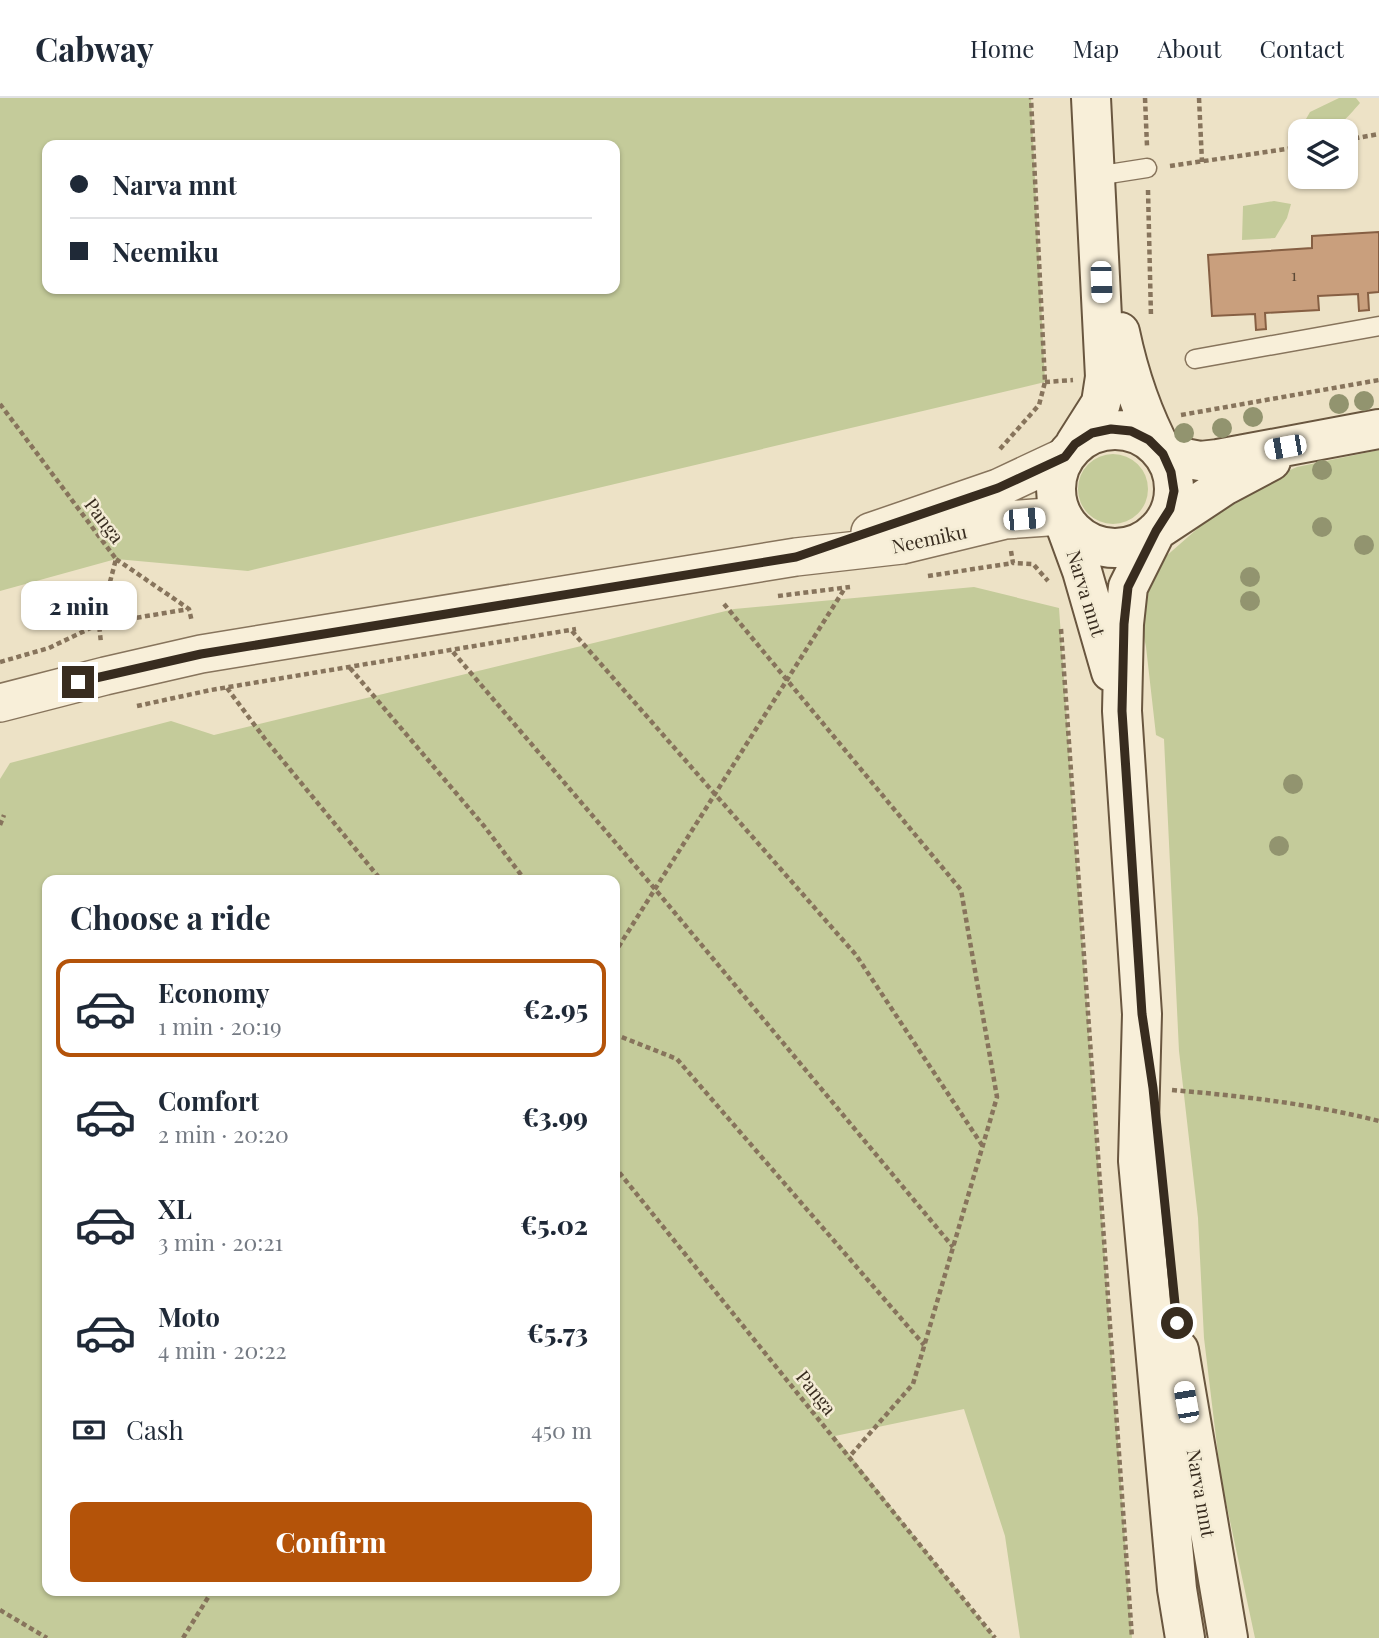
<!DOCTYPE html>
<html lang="en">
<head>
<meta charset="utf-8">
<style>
	body { margin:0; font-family:"Playfair Display",serif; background:#f6f6f7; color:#1f2937; height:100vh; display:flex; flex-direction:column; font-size:26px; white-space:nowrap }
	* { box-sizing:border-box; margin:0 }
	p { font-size:23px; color:#747a83 }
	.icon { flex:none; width:38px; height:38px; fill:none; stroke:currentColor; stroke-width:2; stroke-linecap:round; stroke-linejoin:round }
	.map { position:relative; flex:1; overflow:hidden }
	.details { position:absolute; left:42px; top:777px; width:578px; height:721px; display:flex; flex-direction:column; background:#fff; border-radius:14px; box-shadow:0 2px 5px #0004 }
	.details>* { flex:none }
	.guide { position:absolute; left:42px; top:42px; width:578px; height:154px; border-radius:14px; box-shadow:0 2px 5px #0004; display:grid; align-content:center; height:154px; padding:0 28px; background:#fff }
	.fabs { position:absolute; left:1288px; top:21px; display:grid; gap:14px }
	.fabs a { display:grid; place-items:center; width:70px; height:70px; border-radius:14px; background:#fff; box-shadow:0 2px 5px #0004; font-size:35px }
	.end { position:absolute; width:32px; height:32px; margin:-16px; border:9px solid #382c1f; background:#fff; box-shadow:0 0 0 4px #fff }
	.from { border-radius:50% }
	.bubble { position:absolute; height:49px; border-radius:14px; background:#fff; box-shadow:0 2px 5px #0004; font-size:23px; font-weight:800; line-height:49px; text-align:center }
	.car { position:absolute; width:21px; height:42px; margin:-21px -10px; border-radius:9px; box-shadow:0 0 5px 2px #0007; background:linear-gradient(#fff 24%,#345 0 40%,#fff 0 76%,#345 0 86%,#fff 0) }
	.guide b { display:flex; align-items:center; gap:24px; height:66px; font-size:26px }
	.guide b+b { border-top:2px solid #e0e1e3 }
	.guide i { width:18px; height:18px; background:#1f2937 }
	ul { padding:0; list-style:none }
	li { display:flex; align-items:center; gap:21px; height:98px; margin:0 14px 10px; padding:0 14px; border:4px solid transparent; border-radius:14px }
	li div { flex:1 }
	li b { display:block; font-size:26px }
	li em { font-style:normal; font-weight:800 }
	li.selected { border-color:#b45309 }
	li>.icon { width:63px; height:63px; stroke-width:1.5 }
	h2 { padding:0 28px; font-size:32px; line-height:84px }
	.pay { display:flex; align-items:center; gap:18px; height:77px; padding:0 28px; font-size:26px }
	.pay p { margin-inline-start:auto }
	.cta { display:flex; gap:14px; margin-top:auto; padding:14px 28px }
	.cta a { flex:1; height:80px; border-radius:14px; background:#b45309; color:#fff; font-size:28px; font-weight:800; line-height:80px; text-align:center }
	header { display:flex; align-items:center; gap:42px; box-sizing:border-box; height:98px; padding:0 35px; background:#fff; border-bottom:2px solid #e0e1e3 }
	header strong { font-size:33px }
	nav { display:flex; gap:38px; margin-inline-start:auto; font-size:24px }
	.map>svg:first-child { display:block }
	.green { fill:#c4cb9a; fill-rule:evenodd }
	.building { fill:#c99f7d; stroke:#865f43; stroke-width:2 }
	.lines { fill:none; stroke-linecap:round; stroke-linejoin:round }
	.lane-casing { stroke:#87745c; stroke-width:21 }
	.street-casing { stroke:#87745c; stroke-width:40 }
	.secondary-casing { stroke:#69563f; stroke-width:42 }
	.path { stroke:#87745c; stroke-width:4.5; stroke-dasharray:5 3.5; stroke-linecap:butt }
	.lane { stroke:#f8efd9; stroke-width:18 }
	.street { stroke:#f8efd9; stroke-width:37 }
	.secondary { stroke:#f8efd9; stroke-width:38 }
	.tree { fill:#92946f }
	.route { stroke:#382c1f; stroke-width:9 }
	.labels { text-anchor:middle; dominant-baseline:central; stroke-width:5; stroke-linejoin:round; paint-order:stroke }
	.number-label { font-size:16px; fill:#5c4936 }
	.street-label { font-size:19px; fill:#382c1f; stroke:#f4ecd5 }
</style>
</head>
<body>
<header>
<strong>Cabway</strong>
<nav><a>Home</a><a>Map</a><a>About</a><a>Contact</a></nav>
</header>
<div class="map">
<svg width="1379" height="1540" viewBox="0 0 1379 1540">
	<rect width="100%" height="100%" fill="#ede2c6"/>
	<path class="green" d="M0,0h1031l14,284 -797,189 -132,-12 -116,32zM47,47h567v144h-567z
		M1339,0h17l4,5c-15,17 -27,34 -53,27l-1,-11 4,-7z
		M1274,103l17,3 -4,14 -12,20 -33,2 1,-34z
		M1379,352v1188h-124l-34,-159 -17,-141 -6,-120 -19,-167 -15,-312 -8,-4 -10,-88 -6,-30 8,-33 16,-26 41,-36 41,-25 -3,-7 54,-23z
		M1078 391a35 35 0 1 1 70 0a35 35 0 1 1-70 0Z
		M974,489l85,21 73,1030h-112l-15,-102 -41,-127 -129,27 160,202h-995v-859l10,-16 161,-42 43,14 520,-126zM47,782h567v711h-567z"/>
	<path class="building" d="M1379,134v60l-11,1 1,17 -10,1 -1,-17 -40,2 1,14 -54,3 1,16 -10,1 -1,-16 -43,2 -4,-61 104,-7v-12z"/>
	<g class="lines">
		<defs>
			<path id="lane" d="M1096,78l51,-8
				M1195,261l184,-33"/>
			<path id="street" d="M870,434l128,-44 66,-31
				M0,605l105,-27 96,-22 595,-97 106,-12 103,-25 57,-4"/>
			<path id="secondary" d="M1120,234c9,43 22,82 43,121
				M1056 391a59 59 0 1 1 118 0a59 59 0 1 1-118 0Z
				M1075,346l26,-41 4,-26 -14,-279
				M1163,356l37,7 18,-2 161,-30
				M1063,421l19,52 29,101
				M1156,433l-28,56 -4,37 -2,87 20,303 -4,147 39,428 8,49
				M1156,433l68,-45 47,-25
				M1179,1252l49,288"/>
		</defs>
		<use href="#lane" class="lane-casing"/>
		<use href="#street" class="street-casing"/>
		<use href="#secondary" class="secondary-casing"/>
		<path class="path" d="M1145,0l2,48
			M1199,0l3,64
			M1346,42l33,-6
			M1170,68l130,-19
			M1148,92l3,127
			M1045,284l28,-2
			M0,306l116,155 -17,65 2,19
			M1181,317l198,-35
			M1000,351l39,-44 6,-23 -14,-284
			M1011,453l2,12 20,1 15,17
			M116,461l73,50 3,13
			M928,478l85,-13
			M778,498l72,-9
			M724,506l237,286 36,207 -84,287 -63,72
			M1061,531l71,1009
			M572,533l284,324 126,190
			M453,554l202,237 298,358
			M0,564l49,-14 50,-24 90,-15
			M350,570l134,158 41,54
			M227,590l38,51 116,141
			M137,608l74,-16 365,-61
			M0,727l4,-10
			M614,856l231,-366
			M614,936l63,25 247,286
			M1172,992c70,6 140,14 207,31
			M614,1068l381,472
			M0,1512l47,28
			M183,1540l29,-47"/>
		<use href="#lane" class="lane"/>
		<use href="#street" class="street"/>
		<use href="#secondary" class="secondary"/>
	</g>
	<g class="tree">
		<circle cx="1364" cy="303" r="10"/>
		<circle cx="1339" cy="306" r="10"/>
		<circle cx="1253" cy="319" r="10"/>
		<circle cx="1222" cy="330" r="10"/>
		<circle cx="1184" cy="335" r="10"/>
		<circle cx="1322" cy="372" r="10"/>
		<circle cx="1322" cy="429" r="10"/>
		<circle cx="1364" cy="447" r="10"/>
		<circle cx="1250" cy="479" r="10"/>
		<circle cx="1250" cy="503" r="10"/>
		<circle cx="1293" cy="686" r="10"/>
		<circle cx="1279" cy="748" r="10"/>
	</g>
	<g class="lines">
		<path class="route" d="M78,584l123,-28 595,-97 202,-69 67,-31 10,-13 17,-11 19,-4 20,2 18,9 14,14 8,18 3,19 -4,18 -14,22 -28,56 -4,37 -2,87 20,303 11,74 24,235"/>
	</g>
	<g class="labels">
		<g class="number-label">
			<text x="1294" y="176">1</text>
		</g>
		<g class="street-label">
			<text transform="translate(105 422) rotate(53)">Panga</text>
			<text transform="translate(929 440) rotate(-12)">Neemiku</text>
			<text transform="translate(1087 495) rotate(73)">Narva mnt</text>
			<text transform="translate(817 1294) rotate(51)">Panga</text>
			<text transform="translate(1202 1395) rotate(80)">Narva mnt</text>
		</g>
	</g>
</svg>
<div class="fabs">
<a><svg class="icon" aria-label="layers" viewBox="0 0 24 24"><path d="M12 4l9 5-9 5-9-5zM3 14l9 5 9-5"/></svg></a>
</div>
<i class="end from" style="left:1177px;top:1225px"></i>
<i class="end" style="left:78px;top:584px"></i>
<div class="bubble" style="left:21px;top:483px;width:116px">2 min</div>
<i class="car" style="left:1101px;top:184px;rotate:178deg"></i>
<i class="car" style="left:1285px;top:349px;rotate:260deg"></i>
<i class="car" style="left:1024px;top:421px;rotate:85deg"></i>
<i class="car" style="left:1186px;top:1304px;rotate:350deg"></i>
<div class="guide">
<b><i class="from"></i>Narva mnt</b>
<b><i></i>Neemiku</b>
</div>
<section class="details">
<h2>Choose a ride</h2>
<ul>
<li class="selected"><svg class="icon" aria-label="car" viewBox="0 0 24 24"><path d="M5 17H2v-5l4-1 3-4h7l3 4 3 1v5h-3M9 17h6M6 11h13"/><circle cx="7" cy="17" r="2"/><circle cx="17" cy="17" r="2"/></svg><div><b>Economy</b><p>1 min · 20:19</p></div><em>€2.95</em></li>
<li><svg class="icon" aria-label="car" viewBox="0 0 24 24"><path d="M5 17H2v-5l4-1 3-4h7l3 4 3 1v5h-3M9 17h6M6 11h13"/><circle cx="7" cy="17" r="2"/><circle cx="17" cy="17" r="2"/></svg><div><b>Comfort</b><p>2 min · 20:20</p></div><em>€3.99</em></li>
<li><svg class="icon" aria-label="car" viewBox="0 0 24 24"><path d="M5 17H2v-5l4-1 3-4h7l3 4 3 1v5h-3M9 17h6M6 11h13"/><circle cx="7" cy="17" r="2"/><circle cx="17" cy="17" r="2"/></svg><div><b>XL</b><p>3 min · 20:21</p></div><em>€5.02</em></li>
<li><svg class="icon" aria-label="car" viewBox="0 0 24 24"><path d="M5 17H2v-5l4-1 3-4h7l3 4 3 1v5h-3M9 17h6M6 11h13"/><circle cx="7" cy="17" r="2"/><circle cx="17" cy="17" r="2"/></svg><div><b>Moto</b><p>4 min · 20:22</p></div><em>€5.73</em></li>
</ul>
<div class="pay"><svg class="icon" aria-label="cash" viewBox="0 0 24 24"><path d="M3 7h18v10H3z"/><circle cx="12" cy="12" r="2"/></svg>Cash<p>450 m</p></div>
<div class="cta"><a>Confirm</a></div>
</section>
</div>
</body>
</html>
